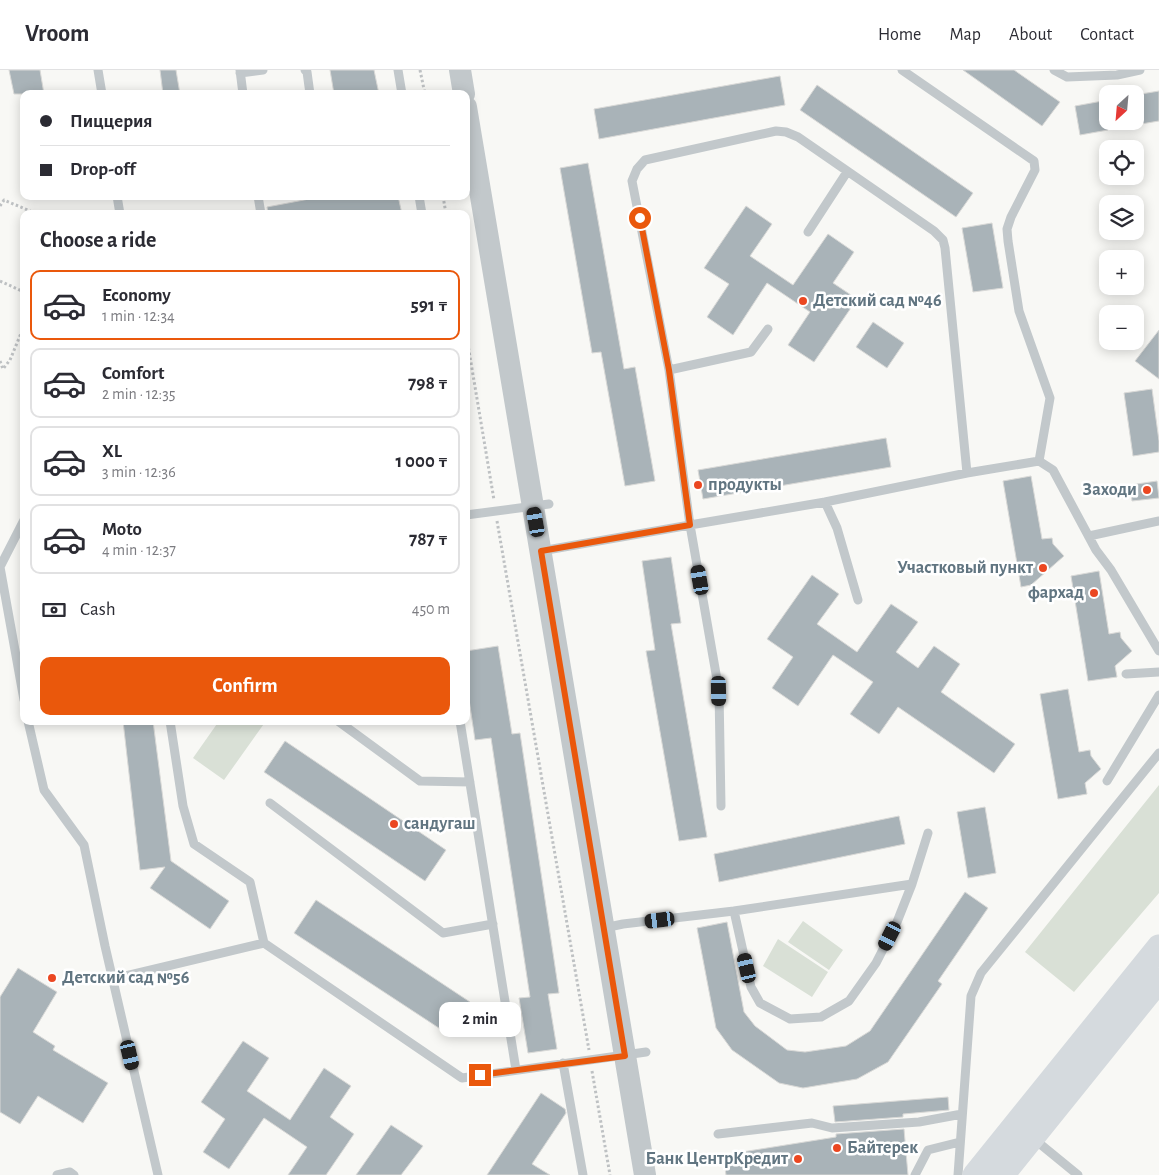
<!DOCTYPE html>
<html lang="en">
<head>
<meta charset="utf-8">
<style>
	body { margin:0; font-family:"Alegreya Sans",sans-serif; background:#f7f7f7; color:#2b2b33; height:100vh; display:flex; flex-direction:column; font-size:19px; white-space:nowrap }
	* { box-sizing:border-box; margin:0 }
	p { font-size:16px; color:#7c7c81 }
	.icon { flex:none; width:28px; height:28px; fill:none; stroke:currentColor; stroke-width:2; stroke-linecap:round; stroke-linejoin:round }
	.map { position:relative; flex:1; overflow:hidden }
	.sheet { position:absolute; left:20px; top:140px; width:450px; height:515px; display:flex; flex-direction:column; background:#fff; border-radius:10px; box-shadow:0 2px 12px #0003 }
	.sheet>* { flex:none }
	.guide { position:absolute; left:20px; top:20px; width:450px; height:110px; border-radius:10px; box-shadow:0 2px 12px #0003; display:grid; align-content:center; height:110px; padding:0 20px; background:#fff }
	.needle { width:32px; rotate:206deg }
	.buttons { position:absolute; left:1099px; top:15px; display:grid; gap:10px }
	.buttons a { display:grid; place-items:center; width:45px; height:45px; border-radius:10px; background:#fff; box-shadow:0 2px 12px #0003; font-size:25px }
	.end { position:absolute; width:22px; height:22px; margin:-11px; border:6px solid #ea580c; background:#fff; box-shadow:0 0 0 2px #fff }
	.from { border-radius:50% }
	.bubble { position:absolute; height:35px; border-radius:10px; background:#fff; box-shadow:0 2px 12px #0003; font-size:16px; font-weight:700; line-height:35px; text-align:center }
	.car { position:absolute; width:15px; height:30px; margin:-15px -8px; border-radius:6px; box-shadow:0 0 4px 1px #0007; background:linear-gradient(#222 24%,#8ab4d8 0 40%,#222 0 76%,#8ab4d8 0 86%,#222 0) }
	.guide b { display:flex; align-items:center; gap:18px; height:48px; font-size:19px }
	.guide b+b { border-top:1px solid #e1e1e2 }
	.guide i { width:12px; height:12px; background:#2b2b33 }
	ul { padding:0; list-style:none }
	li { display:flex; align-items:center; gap:15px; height:70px; margin:0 10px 8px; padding:0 10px; border:2px solid #e1e1e2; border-radius:10px }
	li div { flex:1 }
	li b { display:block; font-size:19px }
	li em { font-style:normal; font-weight:700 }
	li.active { border-color:#ea580c }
	li>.icon { width:45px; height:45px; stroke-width:1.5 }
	h2 { padding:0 20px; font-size:22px; line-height:60px }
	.pay { display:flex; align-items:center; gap:12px; height:55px; padding:0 20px; font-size:19px }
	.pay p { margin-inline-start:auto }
	.button { display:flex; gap:10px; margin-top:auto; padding:10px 20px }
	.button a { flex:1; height:58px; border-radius:10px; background:#ea580c; color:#fff; font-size:20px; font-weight:700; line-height:58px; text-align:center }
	header { display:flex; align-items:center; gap:30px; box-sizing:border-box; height:70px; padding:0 25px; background:#fff; border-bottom:1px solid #e1e1e2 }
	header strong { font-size:24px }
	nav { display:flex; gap:28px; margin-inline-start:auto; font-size:18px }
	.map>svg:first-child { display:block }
	.green { fill:#d9e0d6 }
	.building { fill:#a9b3b8; stroke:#d9d9d7 }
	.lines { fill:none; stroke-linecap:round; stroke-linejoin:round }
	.path { stroke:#bec1c3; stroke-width:3; stroke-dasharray:2.5 2.5; stroke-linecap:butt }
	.service { stroke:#c2c8cb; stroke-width:9 }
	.tertiary { stroke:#c2c8cb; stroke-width:22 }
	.secondary { stroke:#d5dade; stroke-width:25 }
	.route { stroke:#ea580c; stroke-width:6 }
	.poi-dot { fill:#eb4721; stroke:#fff; stroke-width:2 }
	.labels { text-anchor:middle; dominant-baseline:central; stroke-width:5; stroke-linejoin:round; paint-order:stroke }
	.poi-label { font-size:18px; font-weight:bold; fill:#617581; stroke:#fff; text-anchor:start }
</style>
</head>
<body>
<header>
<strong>Vroom</strong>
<nav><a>Home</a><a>Map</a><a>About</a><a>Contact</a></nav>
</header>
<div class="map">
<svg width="1159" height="1105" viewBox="0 0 1159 1105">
	<rect width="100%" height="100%" fill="#f8f8f5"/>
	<path class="green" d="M219,651h47l-42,59 -31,-22z
		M1159,715v108l-85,99 -49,-40z
		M803,851l40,29 -14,20 -41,-28z
		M778,869l50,33 -16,25 -49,-31z"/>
	<path class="building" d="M9,0h31l4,24h-30z
		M160,0h16l4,24h-17z
		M330,0h44l5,24h-45z
		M963,0h51l46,32 -18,24z
		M780,6l5,29 -186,34 -5,-30z
		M817,15l156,108 -17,24 -156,-107z
		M1159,21v30l-24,4v-30z
		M1108,30v30l-28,5 -5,-29z
		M588,93l36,206 11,-2 20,114 -30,5 -24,-134 -9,1 -32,-185z
		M325,126h73l4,18h-134l-1,-7z
		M746,136l26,18 -22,32 43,29 35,-51 26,18 -21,31 24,16 -43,63 -26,-17 22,-33 -43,-29 -34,52 -26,-18 22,-33 -25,-16z
		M992,153l11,65 -30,4 -11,-64z
		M873,252l31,21 -17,25 -31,-21z
		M1159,260v49l-24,-18z
		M1152,319l7,52v11l-26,4 -9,-63z
		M886,368l5,29 -188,32 -5,-29z
		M1031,406l11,63 10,-1 1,6 11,12 -33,29 -10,2 -18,-106z
		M1157,411l2,17 -27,3 -2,-16z
		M671,487l10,66 -10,1 36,213 -28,4 -33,-190 9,-1 -13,-89z
		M1099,501l10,63 11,-2 1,6 11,13 -17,15 2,11 -29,4 -17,-105z
		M812,505l27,19 -22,30 40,28 34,-48 27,18 -22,30 22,16 16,-22 26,18 -19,28 74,52 -21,29 -96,-66 -19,27 -29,-20 23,-32 -40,-27 -35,51 -26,-18 21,-31 -26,-18z
		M498,576l14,88 8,-1 39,260 -11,1 9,55 -29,4 -9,-55 11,-1 -39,-259 -16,2 -9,-61v-28z
		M1068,619l11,63 11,-2 1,6 10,13 -16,14 2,11 -29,5 -18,-105z
		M123,651h30l18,140 58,40 -19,28 -60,-41 15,-21 -25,3z
		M285,671l161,109 -21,31 -161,-109z
		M985,737l11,66 -28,5 -11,-66z
		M899,746l6,28 -186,38 -5,-28z
		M965,822l23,16 -50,73 4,3 -54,78 -31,17 -54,9 -24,-5 -47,-33 -16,-22 -19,-100 30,-6 17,90 11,14 32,24 18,2 41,-6 24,-15z
		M316,830l154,102 -22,32 -154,-101z
		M18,898l39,24 -24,40 22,14 -2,4 55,33 -25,40 -45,-27 -18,28 -20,-12v-115z
		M243,971l26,17 -22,33 43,29 34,-52 27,18 -21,31 24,17 -28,41h-38l19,-28 -43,-29 -35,51 -26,-17 22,-33 -24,-17z
		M541,1023l24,16 1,4 -34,51 18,11h-63z
		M948,1027l1,13 -46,4v3l-68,5 -2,-16z
		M391,1055l32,21 -22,29h-45z
		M904,1059l4,46h-182l-3,-20 113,-18v-3z"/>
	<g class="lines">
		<path class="path" d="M420,0l5,24
			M443,126l3,18
			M0,136l4,-6 33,14
			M0,211l24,11
			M466,263l28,167
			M0,291l3,8 7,-9 14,-34
			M497,451l92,529
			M592,1001l18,104"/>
		<path class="service" d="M98,0l4,24
			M240,0l3,24
			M305,0l2,2 3,22
			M398,0l4,24
			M902,0l132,91 1,9 -24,47 -4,12 1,12 11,70 31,87 -11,63
			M1054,0l13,7 50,-2 23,-5
			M240,3l23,-3
			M117,126l3,18
			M258,126l3,18
			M419,126l3,18
			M808,162l39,-60
			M768,259l-17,23 -82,18 -37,-189 5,-12 8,-9 131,-29 10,1 12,5 136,94 9,9 2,8 22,225
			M669,300l21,155 135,-23 12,26 21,72
			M825,432l142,-29 72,-12 14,9 43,80 15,20 48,81
			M466,445l83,-11
			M1089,466l70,-15
			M541,481l149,-26 29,166 2,115
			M0,497l24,133
			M0,497l24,-47
			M1126,604l33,-2
			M28,651l16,69 40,55 21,101 53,229
			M170,651l13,85 11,38 56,38 14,61 198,135 184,-26
			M338,651l82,60 50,1
			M460,651l56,349
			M1107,711l52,-86
			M270,733l173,130 50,-9
			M734,841l178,-27
			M604,858l19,-4 111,-13 17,76 9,16 30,16 31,-2 28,-16 27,-38 21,-41 15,-38 16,-51
			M113,909l151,-36
			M563,993l20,112
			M718,1064l94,-11 20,5 87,-6 43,-8
			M1034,1069l44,36
			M57,1105l13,-3 4,3
			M915,1105l13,-25 32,-8
			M958,1105l13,-179 10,-23 178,-220"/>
		<path class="tertiary" d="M460,0l4,24
			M466,37l179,1068"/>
		<path class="secondary" d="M975,1105l184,-228
			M1002,1105l157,-195"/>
	</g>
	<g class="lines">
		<path class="route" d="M480,1005l145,-19 -84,-505 149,-26 -21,-155 -29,-152"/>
	</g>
	<g class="poi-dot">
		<circle cx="803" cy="231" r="5"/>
		<circle cx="698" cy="415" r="5"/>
		<circle cx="1147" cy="420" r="5"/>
		<circle cx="1043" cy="498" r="5"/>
		<circle cx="1094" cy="523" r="5"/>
		<circle cx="394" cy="754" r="5"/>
		<circle cx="52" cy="908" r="5"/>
		<circle cx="837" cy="1078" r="5"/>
		<circle cx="798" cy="1089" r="5"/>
	</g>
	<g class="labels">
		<g class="poi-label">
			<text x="813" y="231">Детский сад №46</text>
			<text x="708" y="415">продукты</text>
			<text x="1137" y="420" text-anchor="end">Заходи</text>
			<text x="1033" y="498" text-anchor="end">Участковый пункт</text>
			<text x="1084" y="523" text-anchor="end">фархад</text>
			<text x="404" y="754">сандугаш</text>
			<text x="62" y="908">Детский сад №56</text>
			<text x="847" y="1078">Байтерек</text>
			<text x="788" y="1089" text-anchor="end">Банк ЦентрКредит</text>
		</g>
	</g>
</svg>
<div class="buttons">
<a><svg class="needle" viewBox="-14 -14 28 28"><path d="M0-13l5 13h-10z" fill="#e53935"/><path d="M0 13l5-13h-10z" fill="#7c7c81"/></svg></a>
<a><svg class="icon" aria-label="locate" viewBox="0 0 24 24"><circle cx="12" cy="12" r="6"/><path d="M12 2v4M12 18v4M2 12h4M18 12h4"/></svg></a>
<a><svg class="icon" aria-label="layers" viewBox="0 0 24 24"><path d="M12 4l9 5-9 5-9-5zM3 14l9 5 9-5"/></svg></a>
<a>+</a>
<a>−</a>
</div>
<i class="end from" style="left:640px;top:148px"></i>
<i class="end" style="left:480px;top:1005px"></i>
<div class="bubble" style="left:439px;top:932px;width:82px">2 min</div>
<i class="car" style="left:536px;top:452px;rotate:350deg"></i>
<i class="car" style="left:700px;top:510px;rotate:350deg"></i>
<i class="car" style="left:719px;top:621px;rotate:179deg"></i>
<i class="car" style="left:660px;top:850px;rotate:263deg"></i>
<i class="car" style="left:890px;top:866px;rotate:207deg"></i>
<i class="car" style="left:747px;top:898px;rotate:347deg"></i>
<i class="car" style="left:130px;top:985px;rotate:167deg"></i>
<div class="guide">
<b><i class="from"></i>Пиццерия</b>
<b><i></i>Drop-off</b>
</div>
<section class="sheet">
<h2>Choose a ride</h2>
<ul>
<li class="active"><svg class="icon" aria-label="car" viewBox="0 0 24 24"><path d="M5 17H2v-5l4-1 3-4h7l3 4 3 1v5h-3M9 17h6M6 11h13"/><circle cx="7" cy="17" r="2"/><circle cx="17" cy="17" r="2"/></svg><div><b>Economy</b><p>1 min · 12:34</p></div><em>591 ₸</em></li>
<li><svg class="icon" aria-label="car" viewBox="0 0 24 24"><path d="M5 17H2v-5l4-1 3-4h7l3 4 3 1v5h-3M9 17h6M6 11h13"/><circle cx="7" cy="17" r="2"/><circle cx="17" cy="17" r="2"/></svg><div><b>Comfort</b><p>2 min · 12:35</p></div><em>798 ₸</em></li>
<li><svg class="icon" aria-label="car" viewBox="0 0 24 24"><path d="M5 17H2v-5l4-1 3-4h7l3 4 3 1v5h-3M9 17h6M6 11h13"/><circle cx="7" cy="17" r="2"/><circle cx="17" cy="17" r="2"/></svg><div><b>XL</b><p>3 min · 12:36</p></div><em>1 000 ₸</em></li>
<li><svg class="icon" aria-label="car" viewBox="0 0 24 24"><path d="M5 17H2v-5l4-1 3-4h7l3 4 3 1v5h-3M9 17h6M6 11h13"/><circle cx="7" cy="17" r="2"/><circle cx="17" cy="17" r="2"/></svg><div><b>Moto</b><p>4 min · 12:37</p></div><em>787 ₸</em></li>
</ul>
<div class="pay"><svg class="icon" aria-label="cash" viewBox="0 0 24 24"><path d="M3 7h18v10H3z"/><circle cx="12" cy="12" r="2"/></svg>Cash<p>450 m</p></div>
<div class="button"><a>Confirm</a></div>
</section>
</div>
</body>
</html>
